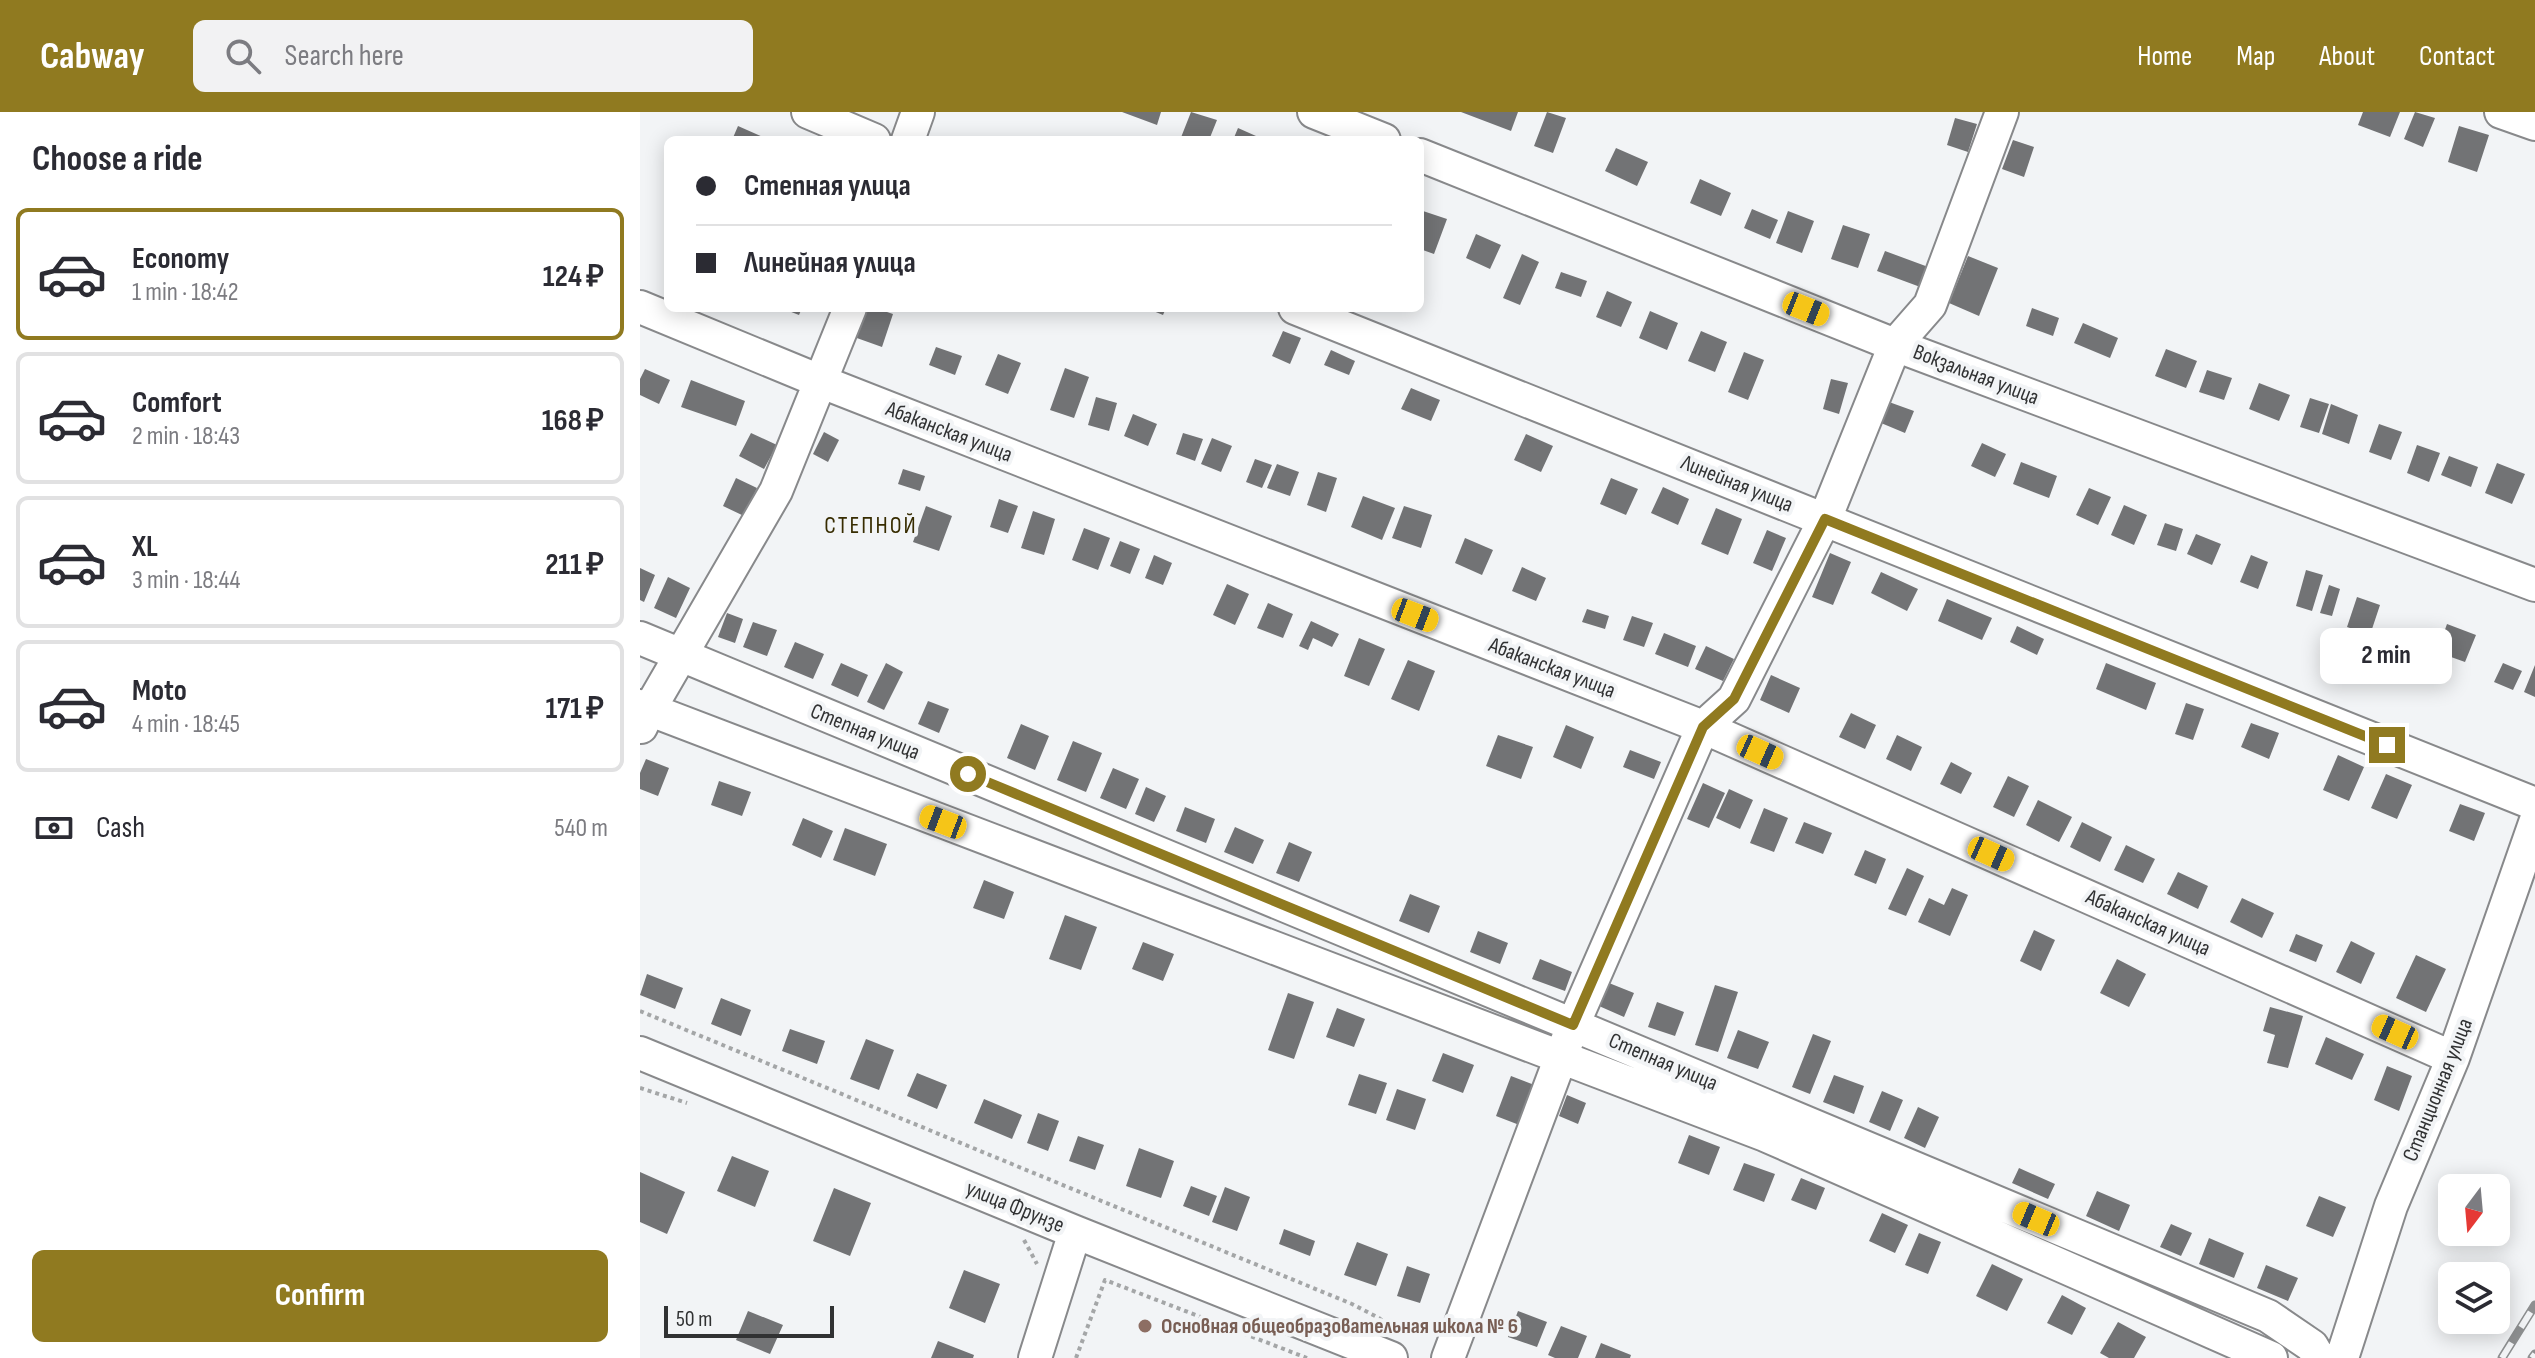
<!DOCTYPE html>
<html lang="en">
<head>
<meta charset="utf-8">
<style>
	body { margin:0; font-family:"Sofia Sans Condensed",sans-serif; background:#f2f2f3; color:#2b2b33; height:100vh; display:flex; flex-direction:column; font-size:30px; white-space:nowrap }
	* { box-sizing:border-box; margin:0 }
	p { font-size:26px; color:#7c7c81 }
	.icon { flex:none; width:44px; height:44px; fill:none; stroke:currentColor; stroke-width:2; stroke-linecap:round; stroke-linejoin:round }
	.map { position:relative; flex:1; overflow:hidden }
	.details { display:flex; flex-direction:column; background:#fff; width:640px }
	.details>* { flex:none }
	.top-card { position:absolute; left:24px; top:24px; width:760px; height:176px; border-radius:12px; box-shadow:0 4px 20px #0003; display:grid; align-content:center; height:176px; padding:0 32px; background:#fff }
	.needle { width:52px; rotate:196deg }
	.buttons { position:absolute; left:1798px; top:1062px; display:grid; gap:16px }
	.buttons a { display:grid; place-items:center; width:72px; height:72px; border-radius:12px; background:#fff; box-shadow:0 4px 20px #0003; font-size:40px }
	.scale { position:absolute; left:24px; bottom:20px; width:170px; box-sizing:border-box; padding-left:8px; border:4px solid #313233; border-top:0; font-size:22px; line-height:28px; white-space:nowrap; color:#313233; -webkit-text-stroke:6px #f2f4f6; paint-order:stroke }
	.end { position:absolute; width:36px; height:36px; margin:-18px; border:10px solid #907a20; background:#fff; box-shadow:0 0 0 4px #fff }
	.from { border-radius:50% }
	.bubble { position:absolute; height:56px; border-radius:12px; background:#fff; box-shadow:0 4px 20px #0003; font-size:26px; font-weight:700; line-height:56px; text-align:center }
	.car { position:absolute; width:24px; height:48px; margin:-24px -12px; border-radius:10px; box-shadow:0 0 6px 2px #0007; background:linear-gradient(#f5c518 24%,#345 0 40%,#f5c518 0 76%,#345 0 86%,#f5c518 0) }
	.top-card b { display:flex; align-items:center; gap:28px; height:76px; font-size:30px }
	.top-card b+b { border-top:2px solid #e1e1e2 }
	.top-card i { width:20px; height:20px; background:#2b2b33 }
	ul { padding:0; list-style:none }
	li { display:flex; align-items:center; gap:24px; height:132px; margin:0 16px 12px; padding:0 16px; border:4px solid #e1e1e2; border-radius:12px }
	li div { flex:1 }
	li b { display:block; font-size:30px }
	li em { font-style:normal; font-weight:700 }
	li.on { border-color:#907a20 }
	li>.icon { width:72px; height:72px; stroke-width:1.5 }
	h2 { padding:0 32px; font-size:36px; line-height:96px }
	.pay { display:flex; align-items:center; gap:20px; height:88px; padding:0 32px; font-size:30px }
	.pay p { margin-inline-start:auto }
	.action { display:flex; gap:16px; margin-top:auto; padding:16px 32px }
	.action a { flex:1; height:92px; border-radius:12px; background:#907a20; color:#fff; font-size:32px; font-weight:700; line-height:92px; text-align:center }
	header { display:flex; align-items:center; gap:48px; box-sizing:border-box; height:112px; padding:0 40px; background:#907a20; color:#fff }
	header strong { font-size:38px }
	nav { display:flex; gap:44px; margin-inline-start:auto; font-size:28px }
	.search { width:560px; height:72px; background:#f2f2f3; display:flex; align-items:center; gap:20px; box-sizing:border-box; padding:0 28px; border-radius:12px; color:#7c7c81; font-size:30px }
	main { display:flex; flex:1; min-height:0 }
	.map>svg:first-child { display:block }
	.building { fill:#727375 }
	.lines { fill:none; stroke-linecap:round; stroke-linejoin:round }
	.minor-casing { stroke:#88898b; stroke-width:36 }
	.path { stroke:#a4a6a7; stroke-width:4; stroke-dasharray:4 4; stroke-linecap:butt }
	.minor { stroke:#fff; stroke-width:32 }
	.rail-casing { stroke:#8d8f90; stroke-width:9 }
	.rail { stroke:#f2f4f6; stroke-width:6; stroke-dasharray:18; stroke-linecap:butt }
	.route { stroke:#907a20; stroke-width:10 }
	.education-dot { fill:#8d6e63; stroke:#f2f4f6; stroke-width:3 }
	.labels { text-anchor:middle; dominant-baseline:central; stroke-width:8; stroke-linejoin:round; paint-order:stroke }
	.street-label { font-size:22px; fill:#313233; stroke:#f2f4f6 }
	.education-label { font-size:22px; font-weight:bold; fill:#785e54; stroke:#f2f4f6; text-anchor:start }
	.neighbourhood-label { font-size:24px; letter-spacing:2px; fill:#372c01; stroke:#f2f4f6 }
</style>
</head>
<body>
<header>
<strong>Cabway</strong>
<div class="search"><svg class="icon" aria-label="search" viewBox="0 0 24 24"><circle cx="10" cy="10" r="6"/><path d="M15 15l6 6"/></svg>Search here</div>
<nav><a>Home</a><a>Map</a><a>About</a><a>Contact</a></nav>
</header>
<main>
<section class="details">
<h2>Choose a ride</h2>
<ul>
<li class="on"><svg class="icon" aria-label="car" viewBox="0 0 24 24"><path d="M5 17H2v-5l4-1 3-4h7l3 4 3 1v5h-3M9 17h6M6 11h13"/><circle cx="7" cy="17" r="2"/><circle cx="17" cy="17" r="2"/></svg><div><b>Economy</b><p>1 min · 18:42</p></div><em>124 ₽</em></li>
<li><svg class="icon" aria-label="car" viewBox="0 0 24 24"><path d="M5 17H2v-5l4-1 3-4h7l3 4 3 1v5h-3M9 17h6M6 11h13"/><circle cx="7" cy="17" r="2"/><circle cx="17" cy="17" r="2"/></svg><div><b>Comfort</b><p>2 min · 18:43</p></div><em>168 ₽</em></li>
<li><svg class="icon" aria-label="car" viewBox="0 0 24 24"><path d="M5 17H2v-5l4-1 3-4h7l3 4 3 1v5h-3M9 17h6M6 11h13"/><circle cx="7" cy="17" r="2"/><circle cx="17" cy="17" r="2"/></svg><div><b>XL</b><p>3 min · 18:44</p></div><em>211 ₽</em></li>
<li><svg class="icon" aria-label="car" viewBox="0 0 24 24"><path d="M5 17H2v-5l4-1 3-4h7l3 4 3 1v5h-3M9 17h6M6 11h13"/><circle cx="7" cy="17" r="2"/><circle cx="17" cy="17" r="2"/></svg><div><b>Moto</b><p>4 min · 18:45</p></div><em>171 ₽</em></li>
</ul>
<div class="pay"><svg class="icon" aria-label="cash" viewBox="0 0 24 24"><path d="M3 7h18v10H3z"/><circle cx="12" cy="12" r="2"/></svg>Cash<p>540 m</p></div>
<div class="action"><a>Confirm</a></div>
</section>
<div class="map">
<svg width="1895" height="1246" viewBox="0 0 1895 1246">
	<rect width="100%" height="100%" fill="#f2f4f6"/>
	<path class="building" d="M482,0h39l-4,13z
		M551,0l26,8 -8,20h-29z
		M821,0h57l-7,19z
		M907,0l19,6 -13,35 -19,-7z
		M1723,0h37l-10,25 -32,-12z
		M1775,0l20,6 -12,29 -19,-8z
		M1315,6l22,6 -9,28 -21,-7z
		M98,14l27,12 -1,2h-32z
		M1819,14l30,9 -12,37 -29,-10z
		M598,16l18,8 -2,4h-21z
		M1373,28l21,7 -10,30 -22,-8z
		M976,36l32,14 -11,24 -32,-15z
		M1060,67l31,14 -10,23 -31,-13z
		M1112,97l26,11 -8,19 -26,-11z
		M783,99l24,8 -13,35 -14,-5v-29z
		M1148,99l26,10 -12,32 -26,-10z
		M1203,113l27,9 -12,34 -27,-9z
		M836,122l25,11 -11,24 -24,-11z
		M1245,139l46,17 -8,20 -46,-17z
		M882,142l17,8 -19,43 -17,-7z
		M1328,144l30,12 -19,48 -30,-13z
		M921,160l26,9 -6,16 -26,-9z
		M967,179l25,11 -11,25 -25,-10z
		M141,196h21l-3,7z
		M224,196h11l18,6 -11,33 -28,-10z
		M506,196h20l-3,7z
		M1392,196l27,10 -6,18 -27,-10z
		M1010,199l28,12 -11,27 -28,-12z
		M1443,211l35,15 -8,20 -36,-15z
		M643,219l18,7 -11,26 -18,-8z
		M1061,219l26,11 -12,30 -27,-11z
		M296,235l26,9 -7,19 -26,-10z
		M1526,237l31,12 -11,27 -31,-12z
		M691,238l24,11 -6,14 -25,-10z
		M1104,240l20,8 -16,40 -20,-8z
		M358,242l23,9 -13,31 -23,-9z
		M425,256l24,9 -15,41 -24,-8z
		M5,257l25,11 -11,24 -19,-9v-16z
		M1567,258l25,8 -8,22 -25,-8z
		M1191,267l17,4 -9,31 -16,-5z
		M51,268l54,21 -9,25 -55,-19z
		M1619,271l31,12 -11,26 -30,-12z
		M771,276l29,12 -9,21 -30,-12z
		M456,285l21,6 -8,28 -21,-6z
		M1670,286l19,6 -10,29 -19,-6z
		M1249,290l25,9 -9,22 -24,-10z
		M1691,292l27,11 -9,29 -27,-10z
		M493,302l24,10 -9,22 -24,-10z
		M1739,312l23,8 -11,28 -22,-8z
		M184,320l15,8 -11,22 -15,-8z
		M111,321l26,12 -13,24 -25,-13z
		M543,321l20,6 -8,22 -19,-7z
		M886,322l27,12 -12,26 -27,-12z
		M572,326l20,8 -11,26 -20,-8z
		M1342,331l24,11 -11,23 -24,-11z
		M1777,333l23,8 -11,29 -22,-9z
		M1809,344l29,11 -7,20 -30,-12z
		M615,347l17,6 -10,23 -16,-6z
		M1381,350l36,14 -8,22 -36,-14z
		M1857,351l28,11 -13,30 -27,-11z
		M637,352l22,8 -9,24 -23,-8z
		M263,357l22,7 -5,15 -22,-7z
		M678,360l19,6 -11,34 -19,-7z
		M96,366l21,10 -13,28 -21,-10z
		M971,366l27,11 -12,26 -26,-11z
		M1023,375l26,12 -11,26 -27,-12z
		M1449,376l22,9 -13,28 -22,-10z
		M723,384l32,12 -13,32 -31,-13z
		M359,387l19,7 -10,27 -18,-6z
		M1484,393l23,10 -13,30 -23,-10z
		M286,394l26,10 -13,35 -26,-9z
		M764,394l28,9 -11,33 -29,-10z
		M1076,396l26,11 -14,36 -27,-11z
		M393,399l22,8 -11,36 -23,-7z
		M1525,411l18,6 -7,22 -19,-6z
		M444,416l26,10 -12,32 -26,-10z
		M1127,418l19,8 -14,33 -19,-8z
		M1556,422l25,10 -9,21 -25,-11z
		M825,426l28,12 -11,25 -27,-12z
		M480,429l20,8 -10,25 -20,-8z
		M1190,441l21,9 -18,43 -21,-8z
		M514,443l18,8 -9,22 -18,-7z
		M1611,443l17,7 -10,27 -18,-7z
		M882,455l24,11 -10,23 -24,-10z
		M0,456l15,7 -11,27 -4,-2z
		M1666,458l17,5 -11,36 -16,-5z
		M1241,460l37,17 -11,22 -36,-18z
		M28,465l22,11 -14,30 -22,-10z
		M587,472l22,10 -14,31 -22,-10z
		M1689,473l11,4 -8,27 -12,-3z
		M1717,485l23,8 -10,30 -23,-8z
		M1307,487l45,19 -10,22 -44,-19z
		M628,491l25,11 -10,24 -26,-10z
		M947,497l22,7 -4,13 -23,-7z
		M87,501l16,6 -8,24 -17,-6z
		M992,504l21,7 -9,24 -21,-7z
		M671,509l28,13 -7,13 -19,-9 -5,12 -9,-4z
		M113,510l24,8 -10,26 -24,-9z
		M1807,512l29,11 -11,27 -28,-10z
		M1377,514l27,13 -7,16 -27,-13z
		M1024,521l32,13 -8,21 -33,-13z
		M719,526l26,11 -16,37 -25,-10z
		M155,530l29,12 -11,25 -29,-12z
		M1066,534l28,13 -11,22 -28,-12z
		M768,548l27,11 -16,40 -28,-12z
		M201,551l27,12 -10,22 -27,-12z
		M246,551l17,9 -19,38 -17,-8z
		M1466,551l50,20 -10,27 -50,-21z
		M1863,551l19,8 -9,19 -19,-8z
		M1895,553v32l-11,-5z
		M1131,563l29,13 -11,25 -29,-13z
		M288,589l21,8 -10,24 -21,-9z
		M1546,591l18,6 -11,31 -18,-6z
		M1211,601l25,12 -11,24 -26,-12z
		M1611,611l28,10 -10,26 -28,-12z
		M381,612l28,12 -14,34 -28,-12z
		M926,613l28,12 -13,32 -28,-12z
		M858,623l35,12 -12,32 -35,-13z
		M1257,623l25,12 -11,24 -25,-12z
		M433,629l29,12 -16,39 -29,-12z
		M990,638l31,12 -7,17 -31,-12z
		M1698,643l26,12 -15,34 -26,-11z
		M6,647l23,9 -11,28 -18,-7v-16z
		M1311,650l21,11 -11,21 -21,-10z
		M473,656l26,11 -13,30 -26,-11z
		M1746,662l26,11 -15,34 -26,-11z
		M1368,664l21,10 -15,31 -21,-10z
		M79,669l32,11 -9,24 -31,-11z
		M1063,671l22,10 -16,35 -22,-9z
		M506,675l20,9 -12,26 -19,-8z
		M1089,677l24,11 -13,29 -24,-11z
		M1398,688l34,17 -13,25 -33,-17z
		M1820,692l25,9 -11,28 -25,-10z
		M545,695l30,12 -9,24 -30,-12z
		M1124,696l24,10 -14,34 -24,-9z
		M163,706l30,13 -12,27 -29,-13z
		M1164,710l28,11 -9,21 -28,-11z
		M1442,710l30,15 -12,25 -30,-15z
		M595,715l29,13 -11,24 -29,-12z
		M205,716l42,16 -12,32 -42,-16z
		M649,730l23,10 -13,30 -23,-9z
		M1486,733l29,14 -12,24 -29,-13z
		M1225,738l21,9 -10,25 -22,-9z
		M1267,756l17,8 -18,40 -18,-7z
		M1538,760l30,14 -10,23 -31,-15z
		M344,768l30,12 -10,27 -31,-11z
		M1312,776l16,7 -18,41 -32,-14 11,-24 15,7z
		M770,782l30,12 -11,27 -30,-12z
		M1602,786l32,15 -12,25 -32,-16z
		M425,803l32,12 -16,43 -32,-11z
		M1394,818l21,10 -14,31 -21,-10z
		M838,819l30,12 -8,21 -30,-12z
		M1656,822l27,11 -7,17 -27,-11z
		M1711,829l24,12 -14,31 -25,-12z
		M503,830l31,12 -11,27 -31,-12z
		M1776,843l30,14 -20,43 -30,-14z
		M900,847l32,13 -7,19 -33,-12z
		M1477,847l29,15 -17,33 -29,-14z
		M7,862l36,14 -8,21 -35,-14z
		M969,871l25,10 -10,24 -25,-11z
		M1075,873l23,7 -20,60 -23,-7z
		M648,881l26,9 -20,57 -26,-9z
		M81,886l30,12 -10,26 -30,-12z
		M1017,890l27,10 -9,24 -27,-9z
		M1630,895l33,9 -15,52 -21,-5 8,-28 -12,-4z
		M697,896l28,11 -11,28 -28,-10z
		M150,917l35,12 -8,23 -35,-13z
		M1098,918l31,12 -11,27 -31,-11z
		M1173,922l18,7 -21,53 -18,-7z
		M1686,925l38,17 -12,26 -37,-16z
		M226,927l28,11 -15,40 -29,-11z
		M803,941l31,12 -11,28 -31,-12z
		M1747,954l25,10 -13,35 -25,-11z
		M277,961l30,12 -10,24 -30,-13z
		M719,962l28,9 -11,31 -28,-9z
		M1194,963l30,11 -10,28 -31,-12z
		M871,964l26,10 -15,40 -26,-10z
		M757,977l29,10 -11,31 -29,-10z
		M1242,979l21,9 -13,31 -21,-9z
		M927,983l19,8 -8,21 -19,-8z
		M344,987l38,16 -10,24 -38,-16z
		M1278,995l21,10 -14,31 -21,-10z
		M398,1001l21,8 -11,30 -21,-8z
		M1049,1023l31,12 -11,28 -31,-12z
		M438,1024l26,9 -9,25 -26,-9z
		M499,1036l35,13 -13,37 -35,-12z
		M92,1044l37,15 -14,36 -38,-16z
		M1104,1051l31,11 -11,28 -31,-12z
		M1379,1056l36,16 -7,15 -36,-16z
		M0,1060l45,20 -18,42 -27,-12z
		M1161,1066l24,10 -9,22 -25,-10z
		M551,1074l26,10 -8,20 -26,-10z
		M585,1075l25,10 -13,34 -25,-9z
		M194,1076l37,15 -21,53 -37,-15z
		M1457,1079l33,14 -11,26 -33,-15z
		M1679,1084l27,11 -13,30 -27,-11z
		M1242,1101l26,12 -13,28 -26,-12z
		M1531,1112l21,9 -11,23 -21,-9z
		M644,1117l31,12 -5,15 -31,-12z
		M1279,1121l22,9 -13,32 -23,-9z
		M1569,1126l35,15 -10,25 -35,-14z
		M717,1130l31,12 -12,32 -32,-11z
		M1352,1152l31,15 -16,32 -31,-15z
		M1626,1153l32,13 -10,23 -31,-13z
		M767,1154l23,8 -10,29 -23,-7z
		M324,1158l36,14 -15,39 -36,-15z
		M1422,1183l24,13 -14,27 -25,-12z
		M108,1199l35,14 -13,29 -34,-14z
		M878,1199l29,11 -10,25 -29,-10z
		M1478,1210l28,15 -12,21h-25l-9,-5z
		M921,1214l26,10 -9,22h-23l-7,-3z
		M298,1229l36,14 -1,3h-42z
		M961,1231l30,12 -1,3h-35z"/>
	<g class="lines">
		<defs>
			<path id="minor" d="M168,0l66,28
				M674,0l70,28
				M1861,0l34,12
				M268,28l10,-28
				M780,43l475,190 640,240
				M0,195l182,75 881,345 750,331
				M655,196l1240,496
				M0,526l933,387 695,291 44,30 7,12
				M0,594l1125,429 506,223
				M1,615l8,-17 127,-219 74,-183
				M0,941l435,179 316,126
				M395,1246l40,-126
				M808,1246l125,-333 130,-298 31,-28 91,-180 70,-174 35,-40 72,-193
				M1702,1246l49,-152 62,-148 82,-235"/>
		</defs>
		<use href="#minor" class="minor-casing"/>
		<path class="path" d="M0,899l712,293 27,14 10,8
			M0,976l47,15
			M384,1128l13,24
			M436,1246l29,-78 202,78"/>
		<use href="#minor" class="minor"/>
		<defs>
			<path id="rail" d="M1862,1246l33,-53
				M1892,1246l3,-4"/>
		</defs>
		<use href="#rail" class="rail-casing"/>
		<use href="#rail" class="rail"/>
	</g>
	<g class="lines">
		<path class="route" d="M328,662l605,251 130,-298 31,-28 91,-180 562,226"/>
	</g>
	<circle class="education-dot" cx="505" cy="1214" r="8"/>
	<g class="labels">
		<g class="street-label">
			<text transform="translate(1336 263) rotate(21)">Вокзальная улица</text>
			<text transform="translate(309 320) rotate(21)">Абаканская улица</text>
			<text transform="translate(1097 372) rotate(22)">Линейная улица</text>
			<text transform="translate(912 556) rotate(21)">Абаканская улица</text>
			<text transform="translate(225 620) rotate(22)">Степная улица</text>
			<text transform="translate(1508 811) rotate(24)">Абаканская улица</text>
			<text transform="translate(1023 950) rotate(23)">Степная улица</text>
			<text transform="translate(1798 978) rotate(-68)">Станционная улица</text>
			<text transform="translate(375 1095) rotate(22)">улица Фрунзе</text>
		</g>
		<g class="education-label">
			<text x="521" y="1214">Основная общеобразовательная школа № 6</text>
		</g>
		<g class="neighbourhood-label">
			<text x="231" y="413">СТЕПНОЙ</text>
		</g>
	</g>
</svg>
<div class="buttons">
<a><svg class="needle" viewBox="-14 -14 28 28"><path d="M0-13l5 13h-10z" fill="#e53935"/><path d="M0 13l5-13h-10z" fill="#7c7c81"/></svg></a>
<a><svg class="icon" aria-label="layers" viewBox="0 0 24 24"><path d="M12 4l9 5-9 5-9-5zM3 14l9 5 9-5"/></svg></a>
</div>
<div class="scale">50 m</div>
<i class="end from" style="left:328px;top:662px"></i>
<i class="end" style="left:1747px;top:633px"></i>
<div class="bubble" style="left:1680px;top:516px;width:132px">2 min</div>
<i class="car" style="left:1166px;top:197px;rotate:112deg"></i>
<i class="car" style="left:775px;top:503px;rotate:111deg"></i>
<i class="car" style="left:1120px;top:640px;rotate:114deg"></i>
<i class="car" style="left:303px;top:710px;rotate:291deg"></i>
<i class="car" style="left:1351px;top:742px;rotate:114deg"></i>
<i class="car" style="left:1755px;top:920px;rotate:294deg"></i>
<i class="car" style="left:1396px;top:1107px;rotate:293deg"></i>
<div class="top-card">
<b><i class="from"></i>Степная улица</b>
<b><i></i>Линейная улица</b>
</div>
</div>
</main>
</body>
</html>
